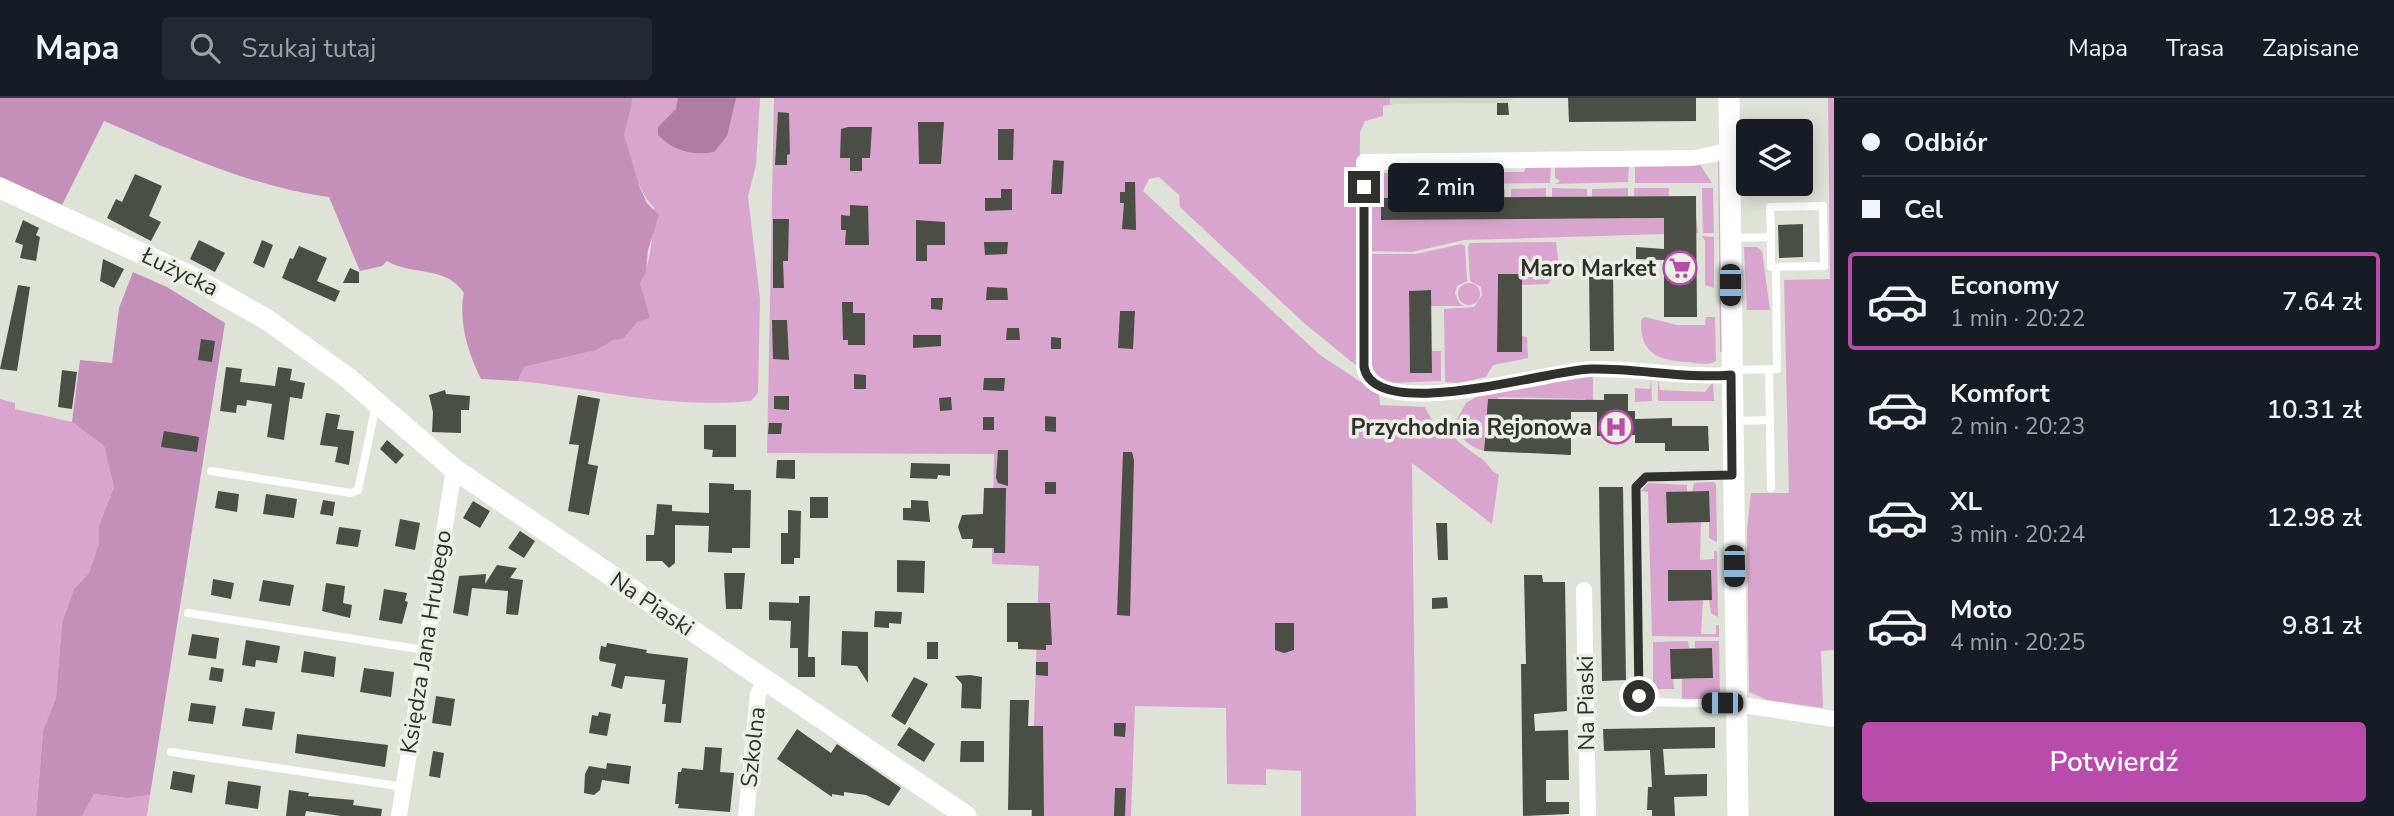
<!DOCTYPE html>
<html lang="pl">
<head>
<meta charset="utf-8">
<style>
	body { margin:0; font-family:"Nunito Sans",sans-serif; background:#242831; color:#f1f3f6; height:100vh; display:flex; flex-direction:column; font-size:26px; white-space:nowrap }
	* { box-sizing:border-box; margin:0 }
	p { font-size:23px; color:#9ea1a6 }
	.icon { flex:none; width:38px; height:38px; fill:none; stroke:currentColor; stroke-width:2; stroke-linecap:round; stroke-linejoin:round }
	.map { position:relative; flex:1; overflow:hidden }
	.sheet { display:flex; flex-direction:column; background:#171b24; width:560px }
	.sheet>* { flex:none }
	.top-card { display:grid; align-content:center; height:154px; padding:0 28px; background:#171b24 }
	.fabs { position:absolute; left:1736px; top:21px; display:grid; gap:14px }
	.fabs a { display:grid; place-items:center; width:77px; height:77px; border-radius:7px; background:#171b24; box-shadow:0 4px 18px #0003; font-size:35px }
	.end { position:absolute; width:32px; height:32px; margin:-16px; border:9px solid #30312d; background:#fff; box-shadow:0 0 0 4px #fff }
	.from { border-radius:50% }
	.bubble { position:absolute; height:49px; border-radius:7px; background:#171b24; box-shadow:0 4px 18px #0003; font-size:23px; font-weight:600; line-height:49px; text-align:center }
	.car { position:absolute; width:21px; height:42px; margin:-21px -10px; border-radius:9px; box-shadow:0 0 5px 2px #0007; background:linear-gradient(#222 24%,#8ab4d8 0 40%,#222 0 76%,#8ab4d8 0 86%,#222 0) }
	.top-card b { display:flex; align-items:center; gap:24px; height:66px; font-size:26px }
	.top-card b+b { border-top:2px solid #363941 }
	.top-card i { width:18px; height:18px; background:#f1f3f6 }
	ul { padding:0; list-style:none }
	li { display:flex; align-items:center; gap:21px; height:98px; margin:0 14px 10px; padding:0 14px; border:4px solid transparent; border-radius:7px }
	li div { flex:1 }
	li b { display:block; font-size:26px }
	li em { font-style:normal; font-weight:600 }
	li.active { border-color:#b94baa }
	li>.icon { width:63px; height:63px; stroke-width:1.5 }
	.button { display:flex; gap:14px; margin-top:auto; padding:14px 28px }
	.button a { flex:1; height:80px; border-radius:7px; background:#b94baa; color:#fff; font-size:28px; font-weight:600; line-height:80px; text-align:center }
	header { display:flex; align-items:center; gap:42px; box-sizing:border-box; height:98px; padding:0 35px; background:#171b24; border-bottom:2px solid #363941 }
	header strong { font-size:33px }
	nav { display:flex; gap:38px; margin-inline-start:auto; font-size:24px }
	.search { width:490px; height:63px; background:#242831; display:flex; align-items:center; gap:18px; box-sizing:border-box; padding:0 24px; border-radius:7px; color:#9ea1a6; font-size:26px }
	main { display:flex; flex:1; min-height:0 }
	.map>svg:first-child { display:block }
	.built { fill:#cfd6c4 }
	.green { fill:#d9a5cf }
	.forest { fill:#c490ba }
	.water { fill:#af7ca6 }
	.building { fill:#4a4e44 }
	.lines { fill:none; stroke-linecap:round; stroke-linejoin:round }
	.service { stroke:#fff; stroke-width:8 }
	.minor { stroke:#fff; stroke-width:16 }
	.tertiary { stroke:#fff; stroke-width:21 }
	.route { stroke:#30312d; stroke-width:9 }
	.labels { text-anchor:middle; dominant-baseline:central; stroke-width:7; stroke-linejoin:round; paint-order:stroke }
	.poi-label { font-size:23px; font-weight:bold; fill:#30312d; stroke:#ebefe4; text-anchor:end }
	.street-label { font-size:23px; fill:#30312d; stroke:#ebefe4 }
</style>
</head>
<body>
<header>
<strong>Mapa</strong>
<div class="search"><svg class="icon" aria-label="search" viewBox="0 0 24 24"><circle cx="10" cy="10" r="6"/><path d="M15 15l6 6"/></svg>Szukaj tutaj</div>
<nav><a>Mapa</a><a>Trasa</a><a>Zapisane</a></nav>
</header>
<main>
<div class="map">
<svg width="1834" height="718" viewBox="0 0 1834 718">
	<rect width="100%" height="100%" fill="#dee2d7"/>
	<path class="built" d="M1390,0h124l-6,5 -118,1z"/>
	<path class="green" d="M633,0h127l-4,67 -8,31 12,103 -2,94 -7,8c-79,8 -155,-12 -233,-20l6,-14 73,-17 40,-28 12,-4 -9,-35c12,-22 13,-51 14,-76 -13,-9 -28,-55 -30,-71 -1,-11 7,-27 9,-38z
		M774,0h616v6h5l-12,2v10l-18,5 -5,11 -2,235 -54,-44 -124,-116 -1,-12 -20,-18 -10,2 -6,12 177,164 59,39 1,11 45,2 14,27 10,-3c10,13 20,19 33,28 7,5 8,12 17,16l-7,49 -80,-61 4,353h-115v-45l-35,-2v16l-39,-1 -1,-76 -91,-2 -4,110h-100l8,-250 -47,-2 2,-110 -227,-1z
		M1828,0h6v552l-13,1 2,57 -56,-8 -18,-8 -2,-162 4,-37h38l-5,-213 46,-1z
		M1718,60l2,1 3,193h-3v-13z
		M1699,65l13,20h-77v-17z
		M1629,67l-1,17 -73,2 5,-3 -5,-3v-12z
		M1526,68h25l-1,17 -79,1 -1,-12h54z
		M1466,74v12h-27l-6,-10z
		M1374,75h39l9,10 3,15h-44l1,22 314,-2 2,15 -234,7 -52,12 -45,-1 3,-73z
		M1546,90v9h-35v-8z
		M1552,90l35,1v7l-35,1z
		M1628,90v8l-36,1v-8z
		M1634,90h35v8h-35z
		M1702,90h11l1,45h-11z
		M1430,91h35v8h-35z
		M1471,91h34v8h-34z
		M1702,138l12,1v51l-9,-3v-44z
		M1556,144l4,32 -7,3 -5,7 -26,1 -1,-11h-23l-1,77 25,-15 5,1 1,21 -35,7 -7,12 -28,6 -13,-1 -1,-73 30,-2 8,-12 -1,-8 -11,-6 -2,-35 2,-3z
		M1461,146l4,2 2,35 -10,5 -2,7 4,10 5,3h-33v-16l-22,1 1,82h22v-22h9v30l-51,2 -20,-10 -2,-119h48z
		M1744,149h13l5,4 8,59h-23z
		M1458 196a11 11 0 1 1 22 0a11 11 0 1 1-22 0Z
		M1645,219l32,8h28l1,-8h9l1,44c-8,5 -18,2 -28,1 -30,-2 -48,-8 -47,-42z
		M1593,277v33l-8,4v-13l-87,-2v28h-13l-1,26c-14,-4 -25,-13 -30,-27l12,-21 17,-10z
		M1651,280l1,23 -17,1v-14l15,1z
		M1658,281l2,11 45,2 8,-10 1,19h-56z
		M0,301l15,4v6l57,13 32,24 10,41 -15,38 1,19 -11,29 -15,16 -12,33 -6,76 -13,34 -7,84h-36z
		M1714,384l2,2 1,58 -8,-4v-46h-17l2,-9z
		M1648,385l39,2v7l-21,1 1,29h34l-1,38 14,-1v-8h3l1,66 -7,-4 -2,-13h-6l-2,34h15v-9h3v12l-67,-1 -4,-144 -7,-1z
		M1688,543l1,7 -19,1 4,40h-21v-47z
		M1695,543h24l1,58 -38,1v-21l31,-1 -1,-30h-17z
		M94,696l33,4 23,-3 -3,21h-65z"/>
	<path class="forest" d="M0,0h633l-9,37 16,53 7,15 12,12 -11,35 -2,22 -6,11 10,35 -13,4 -14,17 -10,1 -16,10 -73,17 -6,14 -37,-2c-13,-25 -23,-59 -17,-86 -18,-28 -52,-17 -77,-32l-5,5 -22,5 -31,-74c-78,-10 -153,-45 -225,-76l-42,84 -62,-28z
		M133,174l34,15 58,36 -75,472 -23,3 -33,-4 -12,22h-46l7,-85 13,-33 6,-76 12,-33 15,-16 10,-29v-19l15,-38 -10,-41 -32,-24 8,-62 32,3 7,-55z"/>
	<path class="water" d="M678,0h58l-9,38 -13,16c-22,4 -40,-1 -56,-17v-8l18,-18z"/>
	<path class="building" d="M1568,0h128v23l-127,1z
		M1497,5h11l1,12h-12z
		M778,14l11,1 1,41 -3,1v10h-12z
		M918,24h26l-3,42h-22z
		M848,29h24l-2,31h-8v13h-12v-13h-10l1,-29z
		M998,31h16l-1,31h-15z
		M1053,62l11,1 -2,33h-11z
		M135,76l27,12 -13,30 12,6 -10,19 -44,-23 9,-19 6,3z
		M1125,84h10l1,48 -14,-1 2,-26h-4v-11h5z
		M1001,91h11v21l-27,1v-13h16z
		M1696,98l1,121h-33v-57l-28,-1v-12l28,2v-31l-283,2v-22z
		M850,107l18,1 1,39h-24l1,-15h-5v-15l9,1z
		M773,121h16l-1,42h-5l1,27h-11z
		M23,122l16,8 -3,7 4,2 -4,24 -16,-3 3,-13 -8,-3z
		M916,122l29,2v23h-18v16h-11z
		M1803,126v33l-24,1 -1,-33z
		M199,142l26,13 -10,19 -25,-13z
		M262,142l11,5 -9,23 -11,-5z
		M984,144h24l-1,12 -22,1z
		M299,148l28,12 -10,23 23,10 -5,11 -53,-24 8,-20 3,1z
		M103,161l21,10 -10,19 -14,-7z
		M350,170l9,4v11h-16z
		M1589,175h24l1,78h-24z
		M1498,176h24v78h-25z
		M18,187l12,2 -13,84 -17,-2z
		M987,189l20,1 1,12h-22z
		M1431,192l1,83h-22l-1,-82z
		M931,200h12l-1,12 -11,-1z
		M842,204h11v11h12v32h-17v-5h-5z
		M1120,213h15l-2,38 -15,-1z
		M772,222h15l2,40 -16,-1z
		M1007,230h12l1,12h-14z
		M913,237h28v11l-28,2z
		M1051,239l10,1v11h-10z
		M201,241l14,2 -3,21 -14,-2z
		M226,269l16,2 -2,13 35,4 3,-19 14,2 -2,11 15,3 -3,16 -12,-2 -6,43 -17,-3 5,-33 -25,-4 -1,6 -9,-1 -1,8 -16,-2z
		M62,272l15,2 -5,37 -14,-2z
		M854,276l12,1v14h-12z
		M984,280h21l-1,13 -21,-1z
		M445,292l1,4 24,2 -1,14h-8v23l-29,-1 1,-20 -4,-17z
		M1604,296h24v17h7v8l37,-1v8h36l1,25h-44v-8h-30v-8l-38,1v-24h-26v43l-87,-4 4,-52 116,1z
		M578,297l22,4 -12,65 10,2 -9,49 -21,-4 11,-66 -10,-1z
		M774,298h15v14l-15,-1z
		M951,299l1,13 -12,1 -1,-13z
		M326,315l14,2 -3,14 17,2 -5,34 -14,-3 3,-15 -18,-2z
		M1045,318l11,1v15l-11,-1z
		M983,319h11v13h-11z
		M769,325h13l-1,11h-13z
		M704,327h32v32h-24l1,-7 -9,-1z
		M164,333l35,6 -2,15 -36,-5z
		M387,342l17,15 -8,9 -16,-15z
		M998,352h10v36l-10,-3 -2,-5z
		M1123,354h9l2,8 -4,156 -13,-1z
		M777,362h18v19l-19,-1z
		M911,365l39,1v12l-12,-1 -1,4 -27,-1z
		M1045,384h11v12h-11z
		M709,385l25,1v6h17l-1,58h-18v5l-24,-1 1,-26 -34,-1v38l-6,5 -7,-7h-16v-26h8l3,-31 15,1v6l37,2z
		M1599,389h24l3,193 -24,1z
		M984,390h22l-1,65h-11v-5h-22l1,-9h-11l-4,-12 4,-12 21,-1z
		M218,393l21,3 -2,18 -22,-4z
		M1709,393l1,31 -43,1 -1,-31z
		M266,396l31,5 -3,19 -31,-4z
		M810,399h18v21h-18z
		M323,402l12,2 -2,14 -13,-2z
		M911,402l17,1 2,21 -27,-2v-12h8z
		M473,403l17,10 -10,17 -17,-10z
		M788,412l13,1 -1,47h-6v6h-13v-31h7z
		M400,421l20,4 -5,27 -20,-4z
		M1436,425h11l1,37h-10z
		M339,429l22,3 -3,17 -22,-3z
		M520,433l15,10 -11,17 -16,-10z
		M897,462l28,1 -1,32 -27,-1z
		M497,467l20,3 -7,10 13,2 -5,35 -12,-1 2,-23 -36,-3 -4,28 -15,-3 6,-37 27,-2 -1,10z
		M1668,472h43l1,30 -44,1z
		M724,475h21l-3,36h-16z
		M1524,477h18l1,7h22l2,129 -33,3 1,17 33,-1 1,50h-23v22h23v12l-46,2 -2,-152h5z
		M213,481l21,4 -3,16 -20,-4z
		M263,482l31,5 -4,21 -31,-5z
		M326,485l19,3 -2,17 9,2 -2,13 -28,-7z
		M384,491l23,4 -2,8 3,1 -6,22 -23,-4z
		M799,498h11l-2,61h7v20h-17v-29h-8l1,-27 -22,-1v-18l30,1z
		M1447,499l1,11 -16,1v-11z
		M1007,505h43l2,42h-6v5l-28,-1v-7h-11z
		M875,513l27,1 -1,12 -12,-1v5l-15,-1z
		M1275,525h19v27l-10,3 -9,-3z
		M842,533l26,1v51l-11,-17 -16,-1z
		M192,536l27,4 -3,21 -28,-4z
		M246,542l34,6 -3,17 -21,-3 -1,7 -13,-2z
		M927,544h11v17h-11z
		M607,545l40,7 -1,3 42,5 -7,65 -17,-1 2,-18h-4l3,-24 -40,-4 -3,13 -11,-3 5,-22 -16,-3 -1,-3 2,-12 5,1z
		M1712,550l1,30 -42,1 -1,-30z
		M304,553l32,6 -2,20 -33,-5z
		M1036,564h12v14l-12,-1z
		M211,569l13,2 -2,13 -13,-2z
		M364,570l30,4 -3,25 -31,-5z
		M970,577l12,2 -1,32 -20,-1 1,-24 -7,-8z
		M914,579l14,7 -23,41 -14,-9z
		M436,598l19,3 -4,27 -19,-3z
		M1010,602h19l-1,26h15l1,90h-12v-6h-24z
		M191,605l25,3 -3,18 -25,-3z
		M245,610l30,4 -3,18 -30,-4z
		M599,614l12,2 -4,22 -18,-3 3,-18 6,1z
		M1114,625h12l-1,14 -11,-1z
		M909,629l26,17 -11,18 -27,-17z
		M1715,629v21l-52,1 2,26 42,-1v22l-33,1 1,19h-23v-6h-5l1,-23h4l-2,-37 -46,1 -1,-22z
		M797,631l34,24 6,-9 64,44 -12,18 -23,-11 -22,-3v4l-12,-2v3l-55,-38z
		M297,636l91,11 -3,22 -90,-14z
		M961,643h23v21h-24z
		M705,649l17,1 -2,24 14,1 -4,39 -52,-4 1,-4h-4l3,-32h3l1,-4 21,2z
		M433,653l11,2 -4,25 -11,-2z
		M607,665l24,3 -2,18 -27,-4 -2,10 -6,5 -10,-2 1,-19 4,-8 17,3z
		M173,673l22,4 -3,18 -22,-4z
		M228,683l33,5 -3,23 -33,-5z
		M1115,690h11l-1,28h-11z
		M289,692l20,3 -1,3 46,4 -1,5 29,4 -1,7h-40l-35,-5 -1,5h-19z"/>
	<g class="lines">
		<path class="service" d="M1733,140l38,-1 -1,-30 53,-1 1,60 -53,1v-30
			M1769,271l2,119
			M1732,272l45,-1 -1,-102
			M1734,323l36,-1
			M211,373l140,22 7,-3 18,-85
			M1732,378l-82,1 -13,7 2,212 6,6 91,2
			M188,515l237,37
			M171,654l233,35"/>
		<path class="minor" d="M1730,53l-37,7 -329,4v205c11,58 186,3 227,2 46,-1 94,9 140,6
			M1584,492l4,226
			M1736,606l98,15
			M399,718l55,-347
			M746,718l12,-122 7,-14"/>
		<path class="tertiary" d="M1729,0l9,718
			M0,90l188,87 78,44 82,59 106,91 512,347"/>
	</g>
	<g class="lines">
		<path class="route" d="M1364,89v180c11,58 186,2 227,2 46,-1 94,10 140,6l1,100 -86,2 -10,10 3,209"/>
	</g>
	<defs>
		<symbol id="supermarket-ring" viewBox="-11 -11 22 22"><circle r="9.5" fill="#ebefe4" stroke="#b94baa" stroke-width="1.5"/><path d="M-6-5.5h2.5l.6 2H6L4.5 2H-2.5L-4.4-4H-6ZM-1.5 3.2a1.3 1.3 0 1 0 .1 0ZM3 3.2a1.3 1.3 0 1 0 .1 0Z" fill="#b94baa"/></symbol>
		<symbol id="hospital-ring" viewBox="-11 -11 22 22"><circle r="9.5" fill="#ebefe4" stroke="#b94baa" stroke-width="1.5"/><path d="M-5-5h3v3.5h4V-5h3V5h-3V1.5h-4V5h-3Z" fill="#b94baa"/></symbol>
	</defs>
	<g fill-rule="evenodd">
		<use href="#supermarket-ring" x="1661" y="151" width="38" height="38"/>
		<use href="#hospital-ring" x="1597" y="310" width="38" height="38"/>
	</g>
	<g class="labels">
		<g class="poi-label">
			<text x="1656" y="170">Maro Market</text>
			<text x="1592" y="329">Przychodnia Rejonowa</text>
		</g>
		<g class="street-label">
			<text transform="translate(180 174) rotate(26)">Łużycka</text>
			<text transform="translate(652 506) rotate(34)">Na Piaski</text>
			<text transform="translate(426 544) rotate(-81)">Księdza Jana Hrubego</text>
			<text transform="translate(1586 605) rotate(-91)">Na Piaski</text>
			<text transform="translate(753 649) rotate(-84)">Szkolna</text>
		</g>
	</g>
</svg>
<div class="fabs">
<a><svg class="icon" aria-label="layers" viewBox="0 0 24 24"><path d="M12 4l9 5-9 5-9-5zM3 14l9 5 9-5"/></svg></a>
</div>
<i class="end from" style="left:1639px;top:598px"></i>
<i class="end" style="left:1364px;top:89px"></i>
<div class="bubble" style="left:1388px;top:65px;width:116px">2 min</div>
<i class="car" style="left:1730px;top:187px;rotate:180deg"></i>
<i class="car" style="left:1734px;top:468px;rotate:179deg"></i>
<i class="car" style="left:1722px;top:605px;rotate:270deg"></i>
</div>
<section class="sheet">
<div class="top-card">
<b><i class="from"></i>Odbiór</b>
<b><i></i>Cel</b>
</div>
<ul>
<li class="active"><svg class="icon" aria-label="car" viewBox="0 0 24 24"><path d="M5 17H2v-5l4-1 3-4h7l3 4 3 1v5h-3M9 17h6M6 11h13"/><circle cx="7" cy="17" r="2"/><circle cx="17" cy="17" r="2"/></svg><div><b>Economy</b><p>1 min · 20:22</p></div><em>7.64 zł</em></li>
<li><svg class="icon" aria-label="car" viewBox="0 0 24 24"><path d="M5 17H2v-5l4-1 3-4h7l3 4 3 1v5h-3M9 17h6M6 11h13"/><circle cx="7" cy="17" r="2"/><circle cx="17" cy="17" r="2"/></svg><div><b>Komfort</b><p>2 min · 20:23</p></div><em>10.31 zł</em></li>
<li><svg class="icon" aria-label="car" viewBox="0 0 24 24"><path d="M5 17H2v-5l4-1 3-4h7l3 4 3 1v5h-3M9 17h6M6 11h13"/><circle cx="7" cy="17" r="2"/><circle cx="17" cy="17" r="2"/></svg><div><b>XL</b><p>3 min · 20:24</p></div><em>12.98 zł</em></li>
<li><svg class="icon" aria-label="car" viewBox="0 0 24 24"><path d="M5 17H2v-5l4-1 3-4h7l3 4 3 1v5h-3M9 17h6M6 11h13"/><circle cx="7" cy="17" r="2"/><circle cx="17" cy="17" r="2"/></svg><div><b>Moto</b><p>4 min · 20:25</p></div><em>9.81 zł</em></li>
</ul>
<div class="button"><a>Potwierdź</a></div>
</section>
</main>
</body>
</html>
